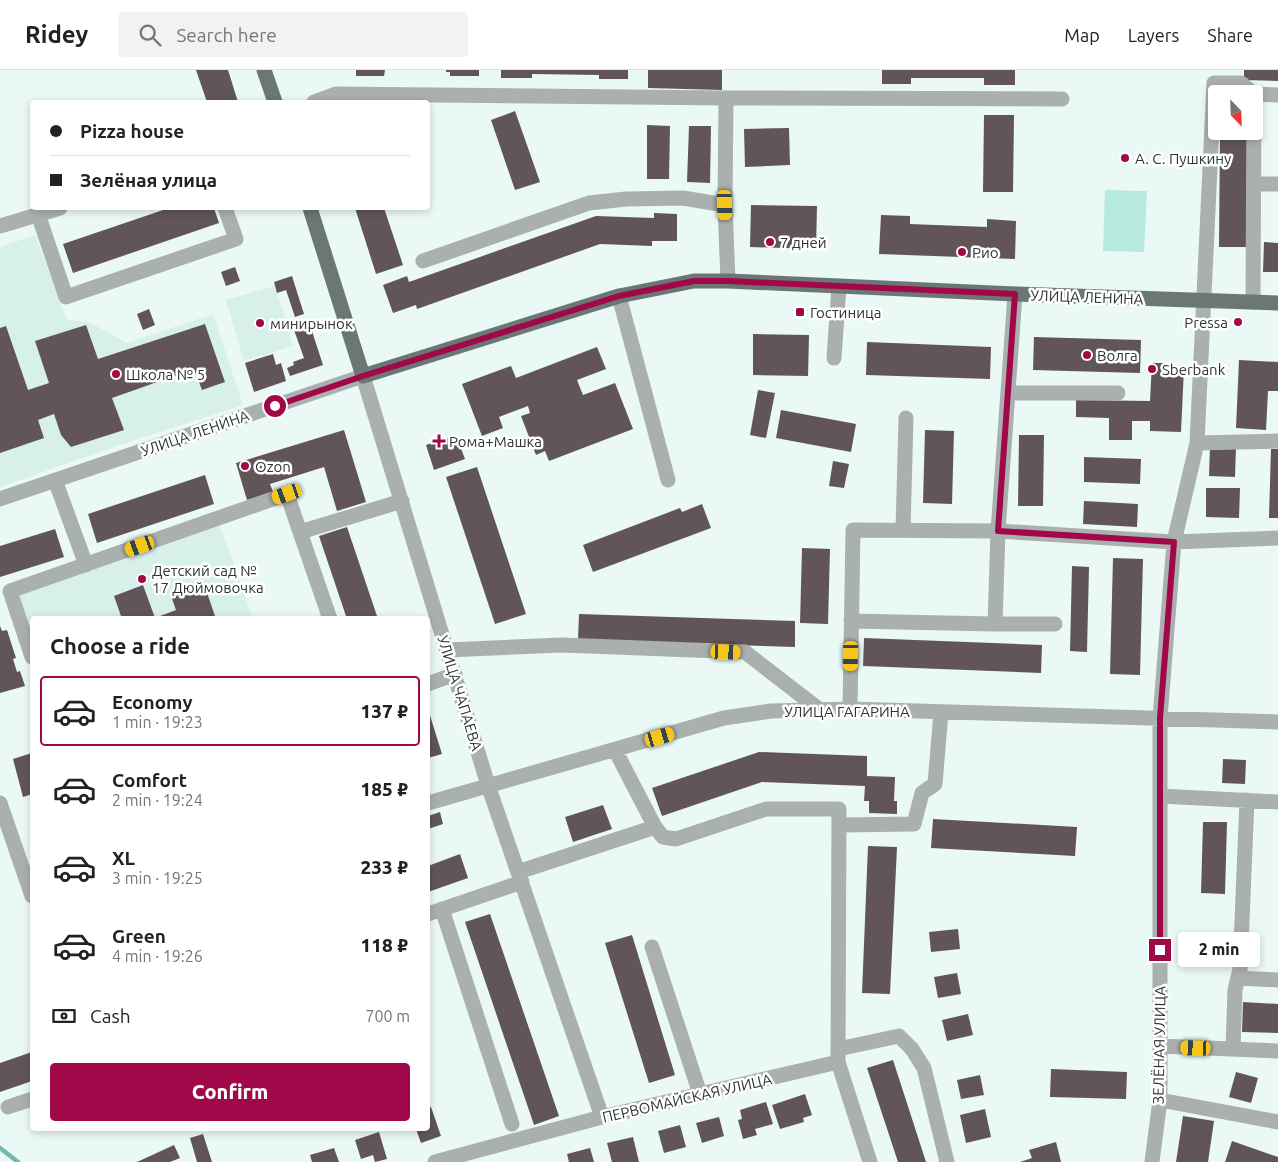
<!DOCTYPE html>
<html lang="en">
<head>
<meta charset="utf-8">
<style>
	body { margin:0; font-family:Ubuntu,sans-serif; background:#f2f2f2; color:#222; height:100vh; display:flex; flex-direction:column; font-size:19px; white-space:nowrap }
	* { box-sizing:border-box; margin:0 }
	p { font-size:16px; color:#767676 }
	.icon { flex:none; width:28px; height:28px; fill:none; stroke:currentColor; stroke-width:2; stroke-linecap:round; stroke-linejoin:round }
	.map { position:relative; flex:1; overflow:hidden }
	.sheet { position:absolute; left:30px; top:546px; width:400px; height:515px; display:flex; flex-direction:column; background:#fff; border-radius:5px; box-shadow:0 2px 8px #0003 }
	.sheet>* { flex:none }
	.top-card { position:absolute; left:30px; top:30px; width:400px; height:110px; border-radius:5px; box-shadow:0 2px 8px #0003; display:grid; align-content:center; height:110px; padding:0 20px; background:#fff }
	.needle { width:32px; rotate:157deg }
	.fabs { position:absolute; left:1208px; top:15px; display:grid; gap:10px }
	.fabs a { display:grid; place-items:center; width:55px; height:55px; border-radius:5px; background:#fff; box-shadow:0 2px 8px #0003; font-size:25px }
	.end { position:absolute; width:22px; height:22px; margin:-11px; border:6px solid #a10849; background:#fff; box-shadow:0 0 0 2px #fff }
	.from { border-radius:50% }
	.bubble { position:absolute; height:35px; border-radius:5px; background:#fff; box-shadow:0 2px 8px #0003; font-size:16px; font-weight:800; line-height:35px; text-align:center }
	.car { position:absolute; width:15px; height:30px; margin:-15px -8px; border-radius:6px; box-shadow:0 0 4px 1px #0007; background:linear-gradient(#f5c518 24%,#345 0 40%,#f5c518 0 76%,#345 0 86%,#f5c518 0) }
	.top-card b { display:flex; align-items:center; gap:18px; height:48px; font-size:19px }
	.top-card b+b { border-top:1px solid #e0e0e0 }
	.top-card i { width:12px; height:12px; background:#222 }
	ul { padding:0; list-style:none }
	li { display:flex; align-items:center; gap:15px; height:70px; margin:0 10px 8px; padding:0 10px; border:2px solid transparent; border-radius:5px }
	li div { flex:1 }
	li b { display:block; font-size:19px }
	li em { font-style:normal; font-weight:800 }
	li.on { border-color:#a10849 }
	li>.icon { width:45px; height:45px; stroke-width:1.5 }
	h2 { padding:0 20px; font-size:22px; line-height:60px }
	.pay { display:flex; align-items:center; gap:12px; height:55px; padding:0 20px; font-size:19px }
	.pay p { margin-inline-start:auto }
	.primary-button { display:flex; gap:10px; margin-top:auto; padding:10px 20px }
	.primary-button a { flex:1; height:58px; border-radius:5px; background:#a10849; color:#fff; font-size:20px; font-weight:800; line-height:58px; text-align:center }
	header { display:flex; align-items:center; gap:30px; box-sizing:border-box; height:70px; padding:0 25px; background:#fff; border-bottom:1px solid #e0e0e0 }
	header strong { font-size:24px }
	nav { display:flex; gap:28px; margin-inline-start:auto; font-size:18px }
	.search { width:350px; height:45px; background:#f2f2f2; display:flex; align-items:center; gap:12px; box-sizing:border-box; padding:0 18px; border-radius:5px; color:#767676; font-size:19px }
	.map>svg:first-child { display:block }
	.built { fill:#d8f0ea }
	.green { fill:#b7e9dd }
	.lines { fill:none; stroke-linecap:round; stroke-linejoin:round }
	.stream { stroke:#74b8a9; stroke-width:4.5 }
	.building { fill:#615557 }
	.minor { stroke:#aab0ae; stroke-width:15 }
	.major { stroke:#6b7774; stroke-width:15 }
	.route { stroke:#a10849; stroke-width:6 }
	.poi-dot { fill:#a10849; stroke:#fff; stroke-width:2 }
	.labels { text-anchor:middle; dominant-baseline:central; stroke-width:5; stroke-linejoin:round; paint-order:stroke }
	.poi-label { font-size:15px; fill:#2f3533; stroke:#fff; text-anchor:start }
	.street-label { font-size:15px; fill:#2f3533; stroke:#fff }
</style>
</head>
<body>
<header>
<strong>Ridey</strong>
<div class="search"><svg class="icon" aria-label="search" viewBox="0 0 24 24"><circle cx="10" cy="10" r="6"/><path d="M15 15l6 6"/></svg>Search here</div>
<nav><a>Map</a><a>Layers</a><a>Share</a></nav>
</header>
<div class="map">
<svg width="1278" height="1092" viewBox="0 0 1278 1092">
	<rect width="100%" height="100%" fill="#eaf9f5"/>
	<path class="built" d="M35,165l32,85 22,2 38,21 86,-29 30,91 -129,42 -114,40v-240z
		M275,216l18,60 -49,15 -18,-61z
		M217,447l36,102h-221v38l-22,-66z"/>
	<path class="green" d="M1105,120l42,1 -3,61 -41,-1z"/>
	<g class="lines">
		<path class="stream" d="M0,1078l18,14"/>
	</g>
	<path class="building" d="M196,0h32l10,32h-31z
		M356,0h29l-1,6h-28z
		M446,0h33v6h-29v-4h-4z
		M501,0h127v9h-29v-4l-67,-1v4h-31z
		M648,0h74v20l-74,-2z
		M882,0h133v15h-31v-7h-73v6h-29z
		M1244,0h34v11l-34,-1z
		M515,41l25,71 -25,8 -24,-70z
		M984,45h30l-1,77h-30z
		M647,55l23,1 -1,53h-22z
		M689,56h22l-1,57 -23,-1z
		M789,58l1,37 -45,2 -1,-38z
		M1220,61h29v116h-30z
		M751,135l66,1 -1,43 -66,-2z
		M169,138h45l5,15 -146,50 -10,-29z
		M355,138h29l19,57 -27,9z
		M654,143l23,1v27h-25v5l-52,-2 -183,65 -1,-4 -23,8 -10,-28 24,-9 2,6 187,-66 58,2z
		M881,145l29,1v8l77,3v-8l29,2 -1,38 -136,-5z
		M1264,172l14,1v29h-15z
		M235,197l5,14 -14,5 -5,-14z
		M292,206l12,38 -9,3 -9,-27 -9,3 -3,-11z
		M149,239l6,16 -12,5 -6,-16z
		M205,254l20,58 -23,8 -8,-21 -82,29 12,32 -53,17 -10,-12 -7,-21 -16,6 6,18 -44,15v-125l6,-2 22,64 21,-7 -14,-42 51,-16 12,34z
		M310,255l13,40 -33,11 -3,-8 7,-3 -1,-3 11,-4 -10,-28z
		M753,264l56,1 -1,41 -55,-1z
		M1034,267l107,3 -1,33 -107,-3z
		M867,272l124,5 -1,32 -124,-4z
		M597,277l9,22 -29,11 6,15 32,-12 18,46 -84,32 -4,-10 -9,4 -15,-39 9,-3 -2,-7 -29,11 4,11 -21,8 -20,-52 49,-18 5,12z
		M273,284l3,11 5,-2 5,18 -32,11 -9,-29z
		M1239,290l39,2v29h-10l-2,39 -30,-2z
		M1152,293h16v4l16,1 -3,64 -31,-1v-10h-18v19h-23v-22l-33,-1v-17l74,1z
		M758,320l17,3 -9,45 -16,-3z
		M781,340l75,14 -5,28 -75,-14z
		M344,360l22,72 -29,9 -13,-44 -54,17 3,8 -26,8 -11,-37z
		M925,360l29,1 -2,73 -29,-1z
		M456,365l9,24 -31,11 -8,-25z
		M1019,365h25l-1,71h-25z
		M1210,376l26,1 -1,30 -26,-1z
		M1271,379h7v69h-9z
		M1084,387l57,2 -1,25 -56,-2z
		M833,391l16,3 -5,24 -15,-2z
		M477,397l49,147 -31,10 -49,-147z
		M205,405l9,29 -117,39 -9,-29z
		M1206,418h34l-1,30 -33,-1z
		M1084,431l54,3 -1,23 -54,-3z
		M702,434l9,24 -118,44 -10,-27 97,-37 2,4z
		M347,457l31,92h-31l-28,-83z
		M55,459l9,28 -64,20v-31z
		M802,478l28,1 -2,75 -28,-1z
		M1113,488l30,1 -3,116 -30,-1z
		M1072,496l17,1 -2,85 -17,-1z
		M203,511l13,38h-94l-8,-23 29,-11 12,33 21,-8 -6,-17z
		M579,544l216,7v26l-217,-7z
		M0,556l2,5 5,-1 9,28 -3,1 4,13 3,-1 5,15 -25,7z
		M864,568l178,7 -1,28 -178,-7z
		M428,639l14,45 -14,4z
		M759,682l108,4v20l28,1 -1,24h3v13l-28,-1v-12h-5l1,-15 -103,-4 -100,34 -10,-28z
		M32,683v41l-9,3 -10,-38z
		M1223,689l23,1 -1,24 -23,-1z
		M603,735l9,24 -39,13 -8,-25z
		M440,742l3,12 -15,5v-13z
		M933,749l144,8 -2,29 -144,-8z
		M1203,752h24l-2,72 -24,-1z
		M868,776l29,1 -7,147 -28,-1z
		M460,784l8,24 -40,14v-26z
		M490,844l69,202 -25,9 -69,-203z
		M958,859l2,20 -29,3 -2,-20z
		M632,865l43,140 -26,8 -44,-140z
		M957,903l4,21 -23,4 -4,-21z
		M1243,932l35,2v29l-36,-1z
		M968,944l5,21 -26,6 -5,-21z
		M32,982v29l-32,11v-29z
		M893,990l33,102h-28l-31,-94z
		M1051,999l76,3 -1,27 -76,-2z
		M1236,1002l22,6 -7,25 -22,-6z
		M980,1005l4,20 -23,4 -4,-19z
		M805,1024l7,21 -9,3 1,4 -24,7 -8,-24z
		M766,1032l7,22 -18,5 2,6 -14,4 -5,-19 4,-1 -2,-9z
		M431,1037l10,29 -20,7 -5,-14h12v-21z
		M985,1039l6,28 -25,6 -6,-28z
		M1183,1046l31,5 -6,41h-32z
		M719,1047l5,19 -22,7 -6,-20z
		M680,1055l6,22 -22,6 -6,-22z
		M379,1062l8,27 -12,3 -2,-7 -12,4 -6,-19z
		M203,1064l9,28h-15l-7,-24z
		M633,1067l6,25h-27l-5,-19z
		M1232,1071l46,16v5h-53z
		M1056,1072l5,20h-41l12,-4 -3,-8z
		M174,1075l6,13 -10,4h-33z
		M334,1078l5,14h-27l-2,-7z
		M590,1078l4,14h-25l-2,-8z"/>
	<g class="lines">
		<path class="minor" d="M726,28l336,1
			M314,32l22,-8 390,4 -1,107 3,76
			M1254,114h24
			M38,144l28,83 170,-58 -11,-31
			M0,156l60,-18
			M423,191l166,-58 37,-4 57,-1 42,7
			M1015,224l-17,237 176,11 104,-4
			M619,226l49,184
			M1253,232l1,-208
			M834,288l5,-72
			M1008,323h110
			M1197,373l81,-2
			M55,410l31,85
			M0,429l363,-123 125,409 114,332
			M903,460l3,-112
			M330,549l-30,-87 102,-31
			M995,554h60
			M447,580l115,-5 183,7 75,58
			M32,587l-22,-66 277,-97 13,38
			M428,614l27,-10
			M850,639l3,-179 145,1 -3,93 -144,-3
			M615,680l40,77 8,10 13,2 90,-30h73l-1,253
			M1160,726l118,6
			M0,733l32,93
			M428,733l296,-85 47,-7 79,-2 428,13
			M840,755l74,-1 8,-31 13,-9 6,-72
			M518,802l137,-45
			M442,839l70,215
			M428,844l94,-32
			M652,877l48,147
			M1238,908l40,2
			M1160,976l118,5
			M838,979l61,-13 13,13 12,19 23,94
			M1233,979l2,-59 5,-21 7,-169
			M1160,1030l118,22
			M8,1037l24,-8
			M435,1092l167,-45 236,-55 32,100
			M1152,1092l8,-62v-382l14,-176 23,-99 17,-360h27l13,11 24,1"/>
		<path class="major" d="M264,0l11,32
			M310,138l53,168 256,-80 75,-15h34l287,13 263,9"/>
	</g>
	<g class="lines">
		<path class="route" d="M275,336l88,-30 256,-80 75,-15h34l287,13 -17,237 176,11 -14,176v232"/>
	</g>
	<g class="poi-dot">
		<circle cx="1125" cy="88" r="5"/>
		<circle cx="770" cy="172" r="5"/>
		<circle cx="962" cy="182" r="5"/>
		<rect x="795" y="237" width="10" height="10" rx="2.5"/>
		<circle cx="1238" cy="252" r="5"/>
		<circle cx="260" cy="253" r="5"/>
		<circle cx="1087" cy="285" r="5"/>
		<circle cx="1152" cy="299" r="5"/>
		<circle cx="116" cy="304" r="5"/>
		<path d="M436.5 363.5h5v5h5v5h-5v5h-5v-5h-5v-5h5z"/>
		<circle cx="245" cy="396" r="5"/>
		<circle cx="142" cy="509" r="5"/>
	</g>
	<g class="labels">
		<g class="poi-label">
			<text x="1135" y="88">А. С. Пушкину</text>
			<text x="780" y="172">7 дней</text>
			<text x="972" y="182">Рио</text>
			<text x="810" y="242">Гостиница</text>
			<text x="1228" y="252" text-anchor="end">Pressa</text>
			<text x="270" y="253">минирынок</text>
			<text x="1097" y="285">Волга</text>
			<text x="1162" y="299">Sberbank</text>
			<text x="126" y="304">Школа № 5</text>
			<text x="449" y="371">Рома+Машка</text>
			<text x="255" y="396">Ozon</text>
			<text x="152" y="500">Детский сад №<tspan x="152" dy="17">17 Дюймовочка</tspan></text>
		</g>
		<g class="street-label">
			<text transform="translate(1087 227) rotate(2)">УЛИЦА ЛЕНИНА</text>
			<text transform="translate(195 363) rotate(-19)">УЛИЦА ЛЕНИНА</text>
			<text transform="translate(460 623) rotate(73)">УЛИЦА ЧАПАЕВА</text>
			<text x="847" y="641">УЛИЦА ГАГАРИНА</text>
			<text transform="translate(1159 975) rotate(-89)">ЗЕЛЁНАЯ УЛИЦА</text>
			<text transform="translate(687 1028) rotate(-13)">ПЕРВОМАЙСКАЯ УЛИЦА</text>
		</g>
	</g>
</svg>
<div class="fabs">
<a><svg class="needle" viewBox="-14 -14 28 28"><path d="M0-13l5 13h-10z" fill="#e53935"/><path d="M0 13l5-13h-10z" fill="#767676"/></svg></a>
</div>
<i class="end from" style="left:275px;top:336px"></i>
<i class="end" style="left:1160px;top:880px"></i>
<div class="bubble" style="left:1178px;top:862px;width:82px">2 min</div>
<i class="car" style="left:725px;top:135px;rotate:178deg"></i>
<i class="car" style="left:287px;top:424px;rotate:251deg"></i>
<i class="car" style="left:140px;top:476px;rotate:250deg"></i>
<i class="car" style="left:726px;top:582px;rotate:92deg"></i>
<i class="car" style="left:851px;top:586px;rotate:181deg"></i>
<i class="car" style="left:660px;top:667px;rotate:74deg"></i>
<i class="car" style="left:1196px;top:978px;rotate:272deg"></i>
<div class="top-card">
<b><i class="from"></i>Pizza house</b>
<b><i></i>Зелёная улица</b>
</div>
<section class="sheet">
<h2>Choose a ride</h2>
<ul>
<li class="on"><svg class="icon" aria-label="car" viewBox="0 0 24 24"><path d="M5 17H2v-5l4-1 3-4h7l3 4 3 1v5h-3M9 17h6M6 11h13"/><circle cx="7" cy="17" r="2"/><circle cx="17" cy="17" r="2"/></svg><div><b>Economy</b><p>1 min · 19:23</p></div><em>137 ₽</em></li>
<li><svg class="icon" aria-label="car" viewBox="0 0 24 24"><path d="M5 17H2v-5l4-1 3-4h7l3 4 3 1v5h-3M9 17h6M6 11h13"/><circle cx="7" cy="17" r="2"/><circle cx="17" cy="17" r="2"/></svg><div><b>Comfort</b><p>2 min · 19:24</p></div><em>185 ₽</em></li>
<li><svg class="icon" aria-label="car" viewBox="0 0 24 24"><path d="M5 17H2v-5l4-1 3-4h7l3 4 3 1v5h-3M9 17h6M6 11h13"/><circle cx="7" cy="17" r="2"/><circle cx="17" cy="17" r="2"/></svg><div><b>XL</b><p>3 min · 19:25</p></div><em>233 ₽</em></li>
<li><svg class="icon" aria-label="car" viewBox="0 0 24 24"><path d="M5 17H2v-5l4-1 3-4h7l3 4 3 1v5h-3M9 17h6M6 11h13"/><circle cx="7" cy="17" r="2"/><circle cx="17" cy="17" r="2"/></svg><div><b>Green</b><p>4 min · 19:26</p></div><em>118 ₽</em></li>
</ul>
<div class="pay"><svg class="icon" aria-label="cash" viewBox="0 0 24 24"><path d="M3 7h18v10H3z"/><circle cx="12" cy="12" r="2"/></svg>Cash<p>700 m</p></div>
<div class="primary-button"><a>Confirm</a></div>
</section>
</div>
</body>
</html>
